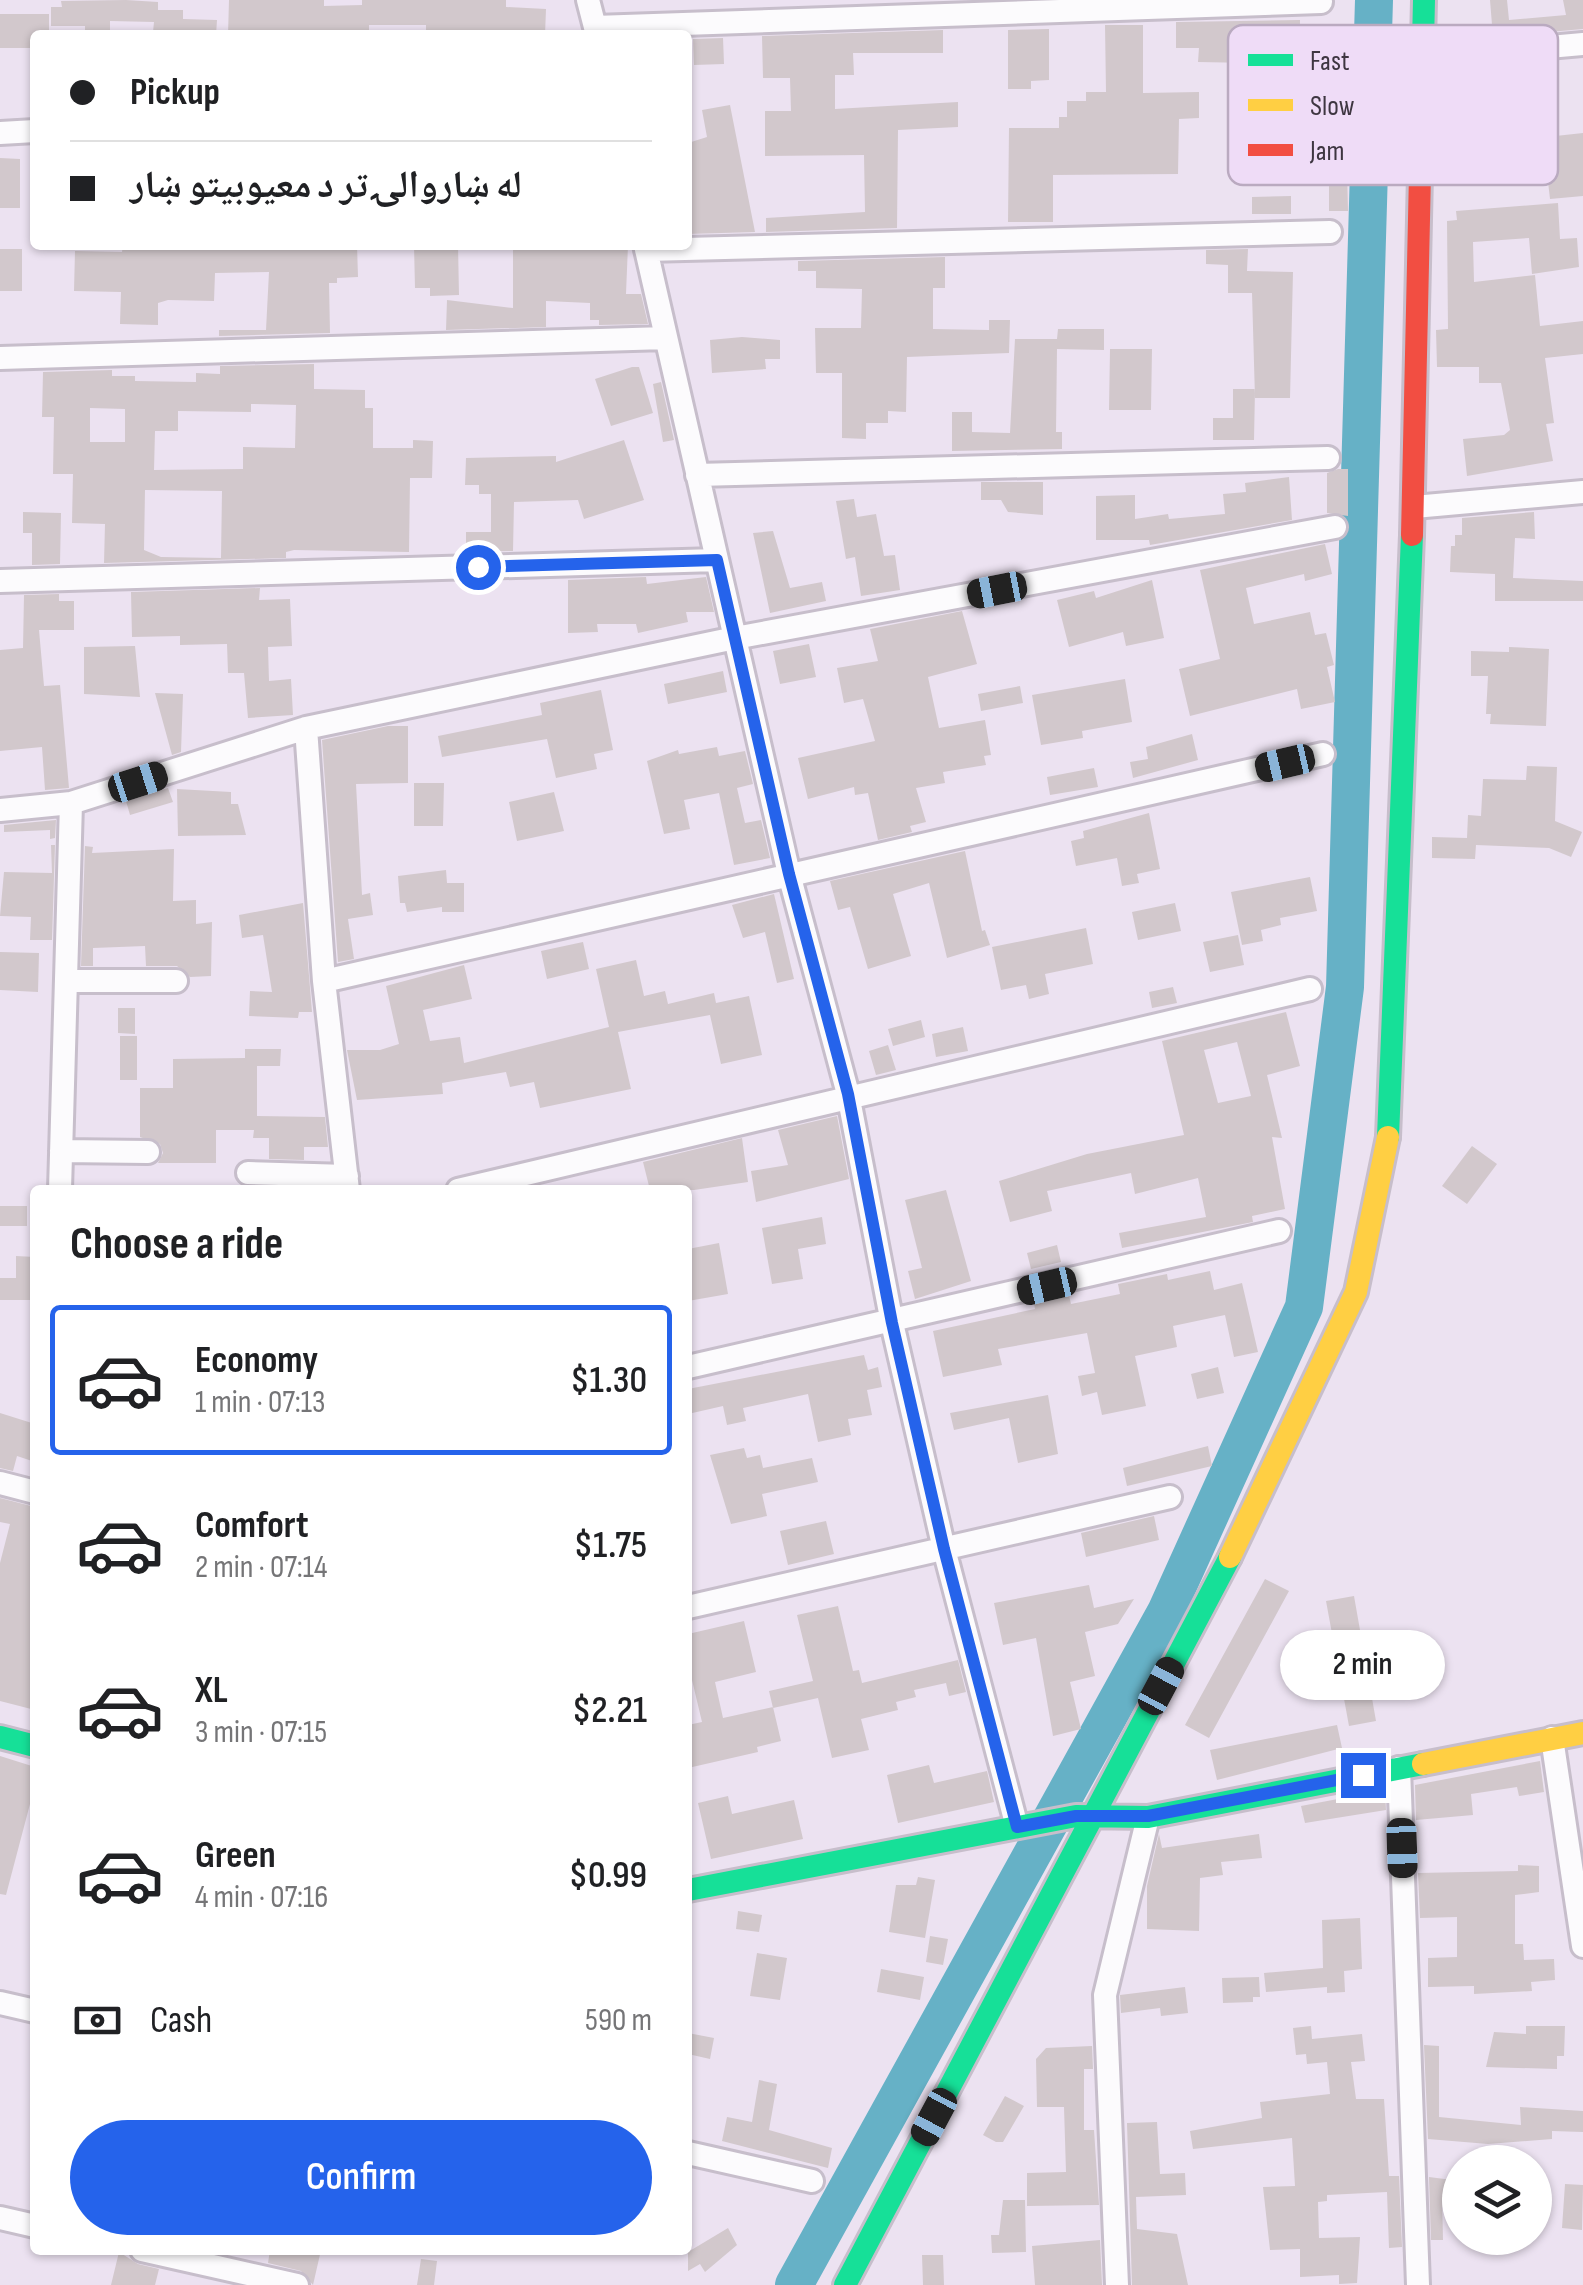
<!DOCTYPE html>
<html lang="en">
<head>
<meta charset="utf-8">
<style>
	body { margin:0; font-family:"Sofia Sans Condensed","Noto Naskh Arabic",sans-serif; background:#f2f2f2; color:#202124; height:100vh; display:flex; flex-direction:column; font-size:38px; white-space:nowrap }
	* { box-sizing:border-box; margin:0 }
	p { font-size:32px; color:#757577 }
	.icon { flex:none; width:55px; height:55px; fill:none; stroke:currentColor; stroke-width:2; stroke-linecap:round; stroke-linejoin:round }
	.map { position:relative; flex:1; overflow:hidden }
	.panel { position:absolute; left:30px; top:1185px; width:662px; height:1070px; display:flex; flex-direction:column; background:#fff; border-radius:10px; box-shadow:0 2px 8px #0004 }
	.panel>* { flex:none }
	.top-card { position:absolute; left:30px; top:30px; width:662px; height:220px; border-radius:10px; box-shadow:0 2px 8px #0004; display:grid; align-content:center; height:220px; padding:0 40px; background:#fff }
	.controls { position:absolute; left:1442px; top:2145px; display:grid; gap:20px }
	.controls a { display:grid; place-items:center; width:110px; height:110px; border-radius:50%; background:#fff; box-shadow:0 2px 8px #0004; font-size:50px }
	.end { position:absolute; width:45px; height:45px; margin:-22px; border:12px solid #2563eb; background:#fff; box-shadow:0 0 0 5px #fff }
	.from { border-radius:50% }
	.bubble { position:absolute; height:70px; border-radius:35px; background:#fff; box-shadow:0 2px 8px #0004; font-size:32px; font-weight:600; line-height:70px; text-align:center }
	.car { position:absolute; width:30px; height:60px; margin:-30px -15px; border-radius:12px; box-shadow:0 0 8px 2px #0007; background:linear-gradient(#222 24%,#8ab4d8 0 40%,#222 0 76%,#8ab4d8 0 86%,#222 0) }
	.top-card b { display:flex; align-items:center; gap:35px; height:95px; font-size:38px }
	.top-card b+b { border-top:2px solid #e0e0e0 }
	.top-card i { width:25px; height:25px; background:#202124 }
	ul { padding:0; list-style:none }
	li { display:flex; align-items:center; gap:30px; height:150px; margin:0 20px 15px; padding:0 20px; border:5px solid transparent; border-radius:10px }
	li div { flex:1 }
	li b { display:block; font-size:38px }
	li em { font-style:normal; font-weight:600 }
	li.active { border-color:#2563eb }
	li>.icon { width:90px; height:90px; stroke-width:1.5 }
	h2 { padding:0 40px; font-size:45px; line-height:120px }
	.pay { display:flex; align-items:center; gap:25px; height:110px; padding:0 40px; font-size:38px }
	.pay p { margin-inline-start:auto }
	.action { display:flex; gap:20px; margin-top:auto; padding:20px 40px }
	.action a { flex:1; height:115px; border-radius:60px; background:#2563eb; color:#fff; font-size:40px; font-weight:600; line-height:115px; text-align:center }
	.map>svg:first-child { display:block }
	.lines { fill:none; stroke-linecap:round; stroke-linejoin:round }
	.river { stroke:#66b1c6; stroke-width:38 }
	.building { fill:#d2c8cc; fill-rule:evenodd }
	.street-casing { stroke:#c7becb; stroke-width:28 }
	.fast-casing { stroke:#c7becb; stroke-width:28 }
	.slow-casing { stroke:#c7becb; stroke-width:28 }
	.jam-casing { stroke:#c7becb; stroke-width:28 }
	.street { stroke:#fcfbfd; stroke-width:22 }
	.fast { stroke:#16e098; stroke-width:22 }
	.slow { stroke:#ffcf43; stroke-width:22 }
	.jam { stroke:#f24e42; stroke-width:22 }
	.route { stroke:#2563eb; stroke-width:12 }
	.key { fill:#efdcf7; stroke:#baaac0; stroke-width:2.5 }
	.key-label { font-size:28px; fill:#3e3641 }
</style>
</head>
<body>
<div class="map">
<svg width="1583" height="2285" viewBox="0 0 1583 2285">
	<rect width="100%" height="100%" fill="#ece2f1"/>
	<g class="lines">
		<path class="river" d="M794,2285l372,-673 138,-305 41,-320 29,-987"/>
	</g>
	<path class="building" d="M126,0l32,2v8h25v9l34,1 -1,15h-58l-5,-3 1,-10 -44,-1v14l-25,-1v-8h-34v-19h11l-1,-6z
		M229,0h95v6l38,-1v-5h144v7l40,2 -1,26h-119v-10h-57v7l-114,-2v5h-27z
		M1490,0h17l2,20 57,-5 -3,-15h20v29l-90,8z
		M0,14h49v21h-14v13h-35z
		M1300,20l-1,66 46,-1 3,126h-19v-34h-31l-1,-64h-15l1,-27h-31v-23l-54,-1 1,-14h-23v-26z
		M1105,25h38v68l56,-1v26l-20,1 -1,55 -125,1v47h-45l1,-94h50v-11h8v-16h19v-9h20z
		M1049,29v51l-18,1v8h-23v-59z
		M943,30v23h-90l1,22h-19v34l123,-7v25l-60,3 -1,98 -131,4v-14l99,-6 -1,-57 -99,1v-45h26l-1,-33h-27l-1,-42z
		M723,38l1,26 -30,1 -1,-26z
		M730,105l25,127 -67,2v-91l19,-6 -5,-27z
		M1583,133v63l-33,3 -4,-35 -81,7 -1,-17 65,-5 -1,-10z
		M0,158l20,1v49h-20z
		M1291,196v18h-39v-17z
		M1558,203l2,36 17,-1 2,29 -47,7 -3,-36 -56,4 1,40 61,-7 5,51 43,-5v33l-38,4 9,65 -8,1 7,37 -86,15 -4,-37 41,-4 6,-5 -9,-47h-22v-16h-42l-1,-37 12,-1 -1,-108 10,-1 -1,-9z
		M123,245h234l1,32 -21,1v5h-8l1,50 -111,3v-6h47l3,-58 -54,1 -1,28 -46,-1 -10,3v22l-38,-1 1,-32 -47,-1 1,-40 47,1z
		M414,245h44l1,50 -29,1v-8h-15z
		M513,245h115l-2,49h15l7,30 -49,1v-5h-9v-17l-44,-2v26l-100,3 1,-30 66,8z
		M0,249h22v42h-22z
		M1248,249l-1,22 46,1 -3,126h-35l-3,-105h-24v-28l-22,-1v-14z
		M945,257v31h-12v41l56,1v-10h21l-1,33 -102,4 -1,55 -18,-1v12h-22v16l-24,-1v-65h-26l-1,-45h46l1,-39 -46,-1v-17h-18v-10z
		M1058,329h46v21l-47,-1 -1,83h6v17l-110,2v-39h20v20l38,1 5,-94h42z
		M742,337l38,3v19h-15l1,10 -54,4 -2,-33z
		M1110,349h42l-1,61h-42z
		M314,364v25l51,1v18h8v40h40v-8l20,1 -1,37h-22l-1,74 -115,-2 -8,2v6l-182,5 1,-39 -33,-1 1,-49h-20l1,-57h-12l1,-45 69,-2v6h23v5l61,1v-9l24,1v-8zM251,404l45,1 -1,43 -52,-1v22l-89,1 1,-39h23v-20l73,1zM90,408l35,1v33h-35zM145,490l77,1 -1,67 -60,-1 -17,-7z
		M632,367h7l14,46 -42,13 -16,-47z
		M661,382l13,58 -11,2 -10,-58z
		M1233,389h22l-1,51h-41v-22h20z
		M624,440l20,60 -60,19 -6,-19 -64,2 -1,49 -47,1v-20h25v-38h-12v-9h-14l1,-27 90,-2v6z
		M1338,469h10v47l-21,-3v-40z
		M1289,477l3,43 -142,25 -1,-5h-53v-44l39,-1v24l33,-5 1,5 56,-5 -2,-20 23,-2 -1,-9z
		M981,482h62v33l-35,-3 -7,-12h-20z
		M854,499l3,18 19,-3 8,42 11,-1 5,35 -39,6 -6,-39 -9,2 -10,-58z
		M23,512l38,1 -1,51 -28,1v-32h-9z
		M1534,512l1,27 -20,-1 -2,40 70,3v20h-88v-27l-45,-2 1,-26h4v-11h7v-17z
		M773,531l17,57 32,-6 4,19 -56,12 -17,-80z
		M1325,544l7,30 -27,7 -1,-7 -58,14 8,36 56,-12 5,23 11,-2 8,32 -7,2 8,35 -34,7 -4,-20 -107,27 -11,-47 41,-10 -20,-89z
		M646,577l1,7 59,-7 8,35h-28l2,10 -50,11 -2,-9h-39l1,8 -30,1v-53z
		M1152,580l12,58 -38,8 -3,-14 -54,15 -12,-47 37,-9 2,7z
		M260,588l-1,12 31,-1 2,47 -24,1 1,34 22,-2 2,36 -45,3 -4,-45h-16l-1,-29 -47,1v-9l-48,1 -1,-45z
		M59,594v7h15v29h-35l5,56 16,-1 9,103 -24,2 -3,-43 -42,4v-101l23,-2 1,-53z
		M962,611l15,53 -49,13 11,51 46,-8 6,35 -7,1 2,9 -43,7 2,11 -29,5 10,34 -16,4 2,6 -34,8 -10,-47 -13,2 -1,-8 -46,12 -10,-41 77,-17 -12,-42 -19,4 -7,-35 41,-7 -8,-32z
		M809,644l7,33 -36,7 -7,-33z
		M135,646l5,51 -56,-3v-47z
		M1509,647l40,2 -3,77 -56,-2 1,-10h-5l2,-38h-17v-25l38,1z
		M723,671l4,21 -59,12 -4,-20z
		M1125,679l7,43 -50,9 1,7 -42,7 -9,-50z
		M1020,686l3,17 -42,8 -3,-17z
		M601,690l12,60 -19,4 3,15 -41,9 -9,-39 -105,18 -4,-21 104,-21 -2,-12z
		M155,693l28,1 -2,58 -9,3z
		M388,726h20v57l-52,1 6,111 8,-2 3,22 -25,4 6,40 -16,3 -16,-222z
		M1192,734l6,26 -65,18 -3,-16 18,-3 -2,-12z
		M717,747l2,9 26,-5 8,33 -16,4 8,35 16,-3 9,38 -36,7 -15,-72 -35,7 6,29 -26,5 -17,-73 31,-11 1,4z
		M1527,766l30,1 -2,54 27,11 -11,25 -22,-9 -73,-3 -1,14 -43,-1v-21l35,1 1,-23 13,1 2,-37 43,1z
		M1094,768l4,19 -48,8 -3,-18z
		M414,783h30l-1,43h-29z
		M168,788l5,14 -43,13 -4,-14z
		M177,789l54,3v12h7l8,31 -68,1z
		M554,792l10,39 -47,10 -8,-39z
		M1149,813l11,56 -23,5 2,9 -17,3 -5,-28 -41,8 -5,-25 13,-3 -1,-7z
		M56,820l-1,18 -5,1v-9l-46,2v-7z
		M51,845h4l-3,95h-22l1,-23 -31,-1 4,-44 48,1z
		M85,846l8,1 -1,6 82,-4 -1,52 23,-1v24l16,-2 -1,54 -21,1 -13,-11h-31l-1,-20 -52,2v18h-12z
		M965,851l17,80 3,-1 5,15 -43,13 -18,-75 -36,11 18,62 -43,13 -18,-62 -12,3 -8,-29z
		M446,870l1,13h17v29h-22v-5l-35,5 -2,-9h-5l-2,-27z
		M1310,877l7,34 -37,7 1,7 -20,5 2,11 -21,4 -11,-53z
		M774,894l20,85 -17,4 -12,-51 -22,6 -11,-33z
		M303,903l9,109h-13l-1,6 -49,-2 1,-25 22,1 -9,-57 -21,3 -3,-23z
		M1175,903l6,28 -43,9 -6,-28z
		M1086,928l7,36 -48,10 4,20 -20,5 -3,-14 -25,5 -9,-43z
		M1238,935l6,30 -34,7 -7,-30z
		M583,942l6,27 -42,10 -6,-28z
		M0,952l39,1 -1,39 -38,-2z
		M636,960l8,36 21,-5 3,13 46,-11 2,10 33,-7 13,59 -41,9 -11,-49 -92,17 13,57 -91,19 -6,-26 -24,5 -4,-15 -64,11 1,11 -86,6 -10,-50h33l19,-6 -13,-58 78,-21 8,34 -49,11 7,31 30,-4 4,26 145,-36 -13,-58z
		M1173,987l4,16 -25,5 -3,-16z
		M118,1008h17v26l-17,-1z
		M1286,1012l14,54 -33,9 15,63 -10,-1 13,72 -33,7 1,6 -131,26 -3,-15 87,-16 -8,-39 -63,16 -4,-21 -84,18 5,20 -42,11 -11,-41 88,-27 97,-19 -22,-94zM1237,1042l14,54 -33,7 -14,-53z
		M921,1020l4,17 -32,9 -5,-17z
		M963,1027l5,24 -32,6 -4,-23z
		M120,1036h17v44h-17z
		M888,1045l8,25 -20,5 -7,-24z
		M245,1049h36l-1,17h-23v50l68,1 3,30h-24v13l-35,-1v-21h-16l1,-8h-38v33h-58l5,-10 -3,-9 -20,-7v-49h33v-29l72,-1z
		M837,1116l12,63 -93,23 -5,-31 37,-6 -10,-35z
		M742,1138l6,44 -54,8h-44l-7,-28z
		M1472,1146l25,18 -30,40 -25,-18z
		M946,1190l25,91 -56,18 -7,-28 14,-3 -17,-68z
		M0,1206h27v20h-27z
		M822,1217l4,27 -28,5 5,30 -31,5 -10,-56z
		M719,1243l9,51 -40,7v-52z
		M1057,1245l4,17 -30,7 -4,-16z
		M16,1256l19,1v43h-35v-22h16z
		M1210,1271l4,19 28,-7 16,69 -24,5 -9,-42 -52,11 4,21 -42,9 11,50 -44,9 -5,-23 -15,4 -4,-20 17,-3 -8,-40 -89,16 4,16 -59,12 -10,-46 102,-22 -1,-6 35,-8 2,9 49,-10 -2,-10 49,-10 1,6z
		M864,1355l4,15 10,-3 4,20 -15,3 5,25 -24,4 3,16 -33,7 -10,-48 -65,14 3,13 -19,4 -4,-19 -35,8v-25z
		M1218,1367l6,26 -27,6 -6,-25z
		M1048,1395l10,59 -40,9 -9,-45 -55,12 -4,-17z
		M0,1413l35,11v38l-18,-6 -4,15 -13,-3z
		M1208,1446l4,20 -85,20 -4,-18z
		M744,1448l3,10 13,-3 3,13 49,-10 6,24 -56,12 5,22 -36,8 -21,-69z
		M0,1498l35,9v203l-35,-9v-138l10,-39 -10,-2z
		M1154,1516l5,24 -73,17 -5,-24z
		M826,1521l8,33 -46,11 -8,-34z
		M1265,1579l24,12 -80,147 -24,-13z
		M1089,1585l5,23 40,-9 -16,25 -33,8 10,44 -25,6 11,47 -28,7 -17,-98 -33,7 -9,-42z
		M1354,1596l22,125 -27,5 -23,-125z
		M838,1606l15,65 6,-1 3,13 96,-23 8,32 -17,4 -3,-13 -32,7 2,7 -20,5 2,8 -37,9 8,31 -37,8 -14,-60 -45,10 -4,-17 44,-10 -16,-66z
		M744,1621l12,51 -41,10 8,36 50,-11 8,34 -24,6 1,5 -70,16v-43l14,-3 -10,-42 -4,1v-47z
		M1337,1725l5,23 -125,32 -7,-30z
		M0,1756l35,11v18l-29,110 -6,-1z
		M1540,1761l4,31 -25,4 -2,-9 -46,7 2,21 -57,5 -1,-35z
		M929,1765l5,18 53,-12 7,31 -96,21 -11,-48z
		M1385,1790l1,20 -81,13 -4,-17z
		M728,1796l4,18 62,-14 9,39 -92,20 -13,-56z
		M1159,1834l3,14 97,-14 3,24 -41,4 2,13 -23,3 -1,53 -52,-2v-43z
		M1518,1865l21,1v26l-24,3v49h8l1,16 30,-1 1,21 -24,2 1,9 -58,3v-8l-46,1v-29l29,-1v-40l-37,1 -2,-45 100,-2z
		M918,1877l17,3 -10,58 -36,-6 7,-47h20z
		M738,1911l24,4 -3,17 -23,-3z
		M1360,1918l2,51 -18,2 1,21 -18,1v-6l-61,5 -2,-19 59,-5 -1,-48z
		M930,1936l18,3 -5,26 -17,-3z
		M757,1953l30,5 -7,42 -30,-4z
		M881,1969l43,8 -4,23 -43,-8z
		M1259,1977l1,20h-7v5l-30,1 -1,-25z
		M1185,1987l3,26 -27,3 -1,-8 -39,5 -1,-18z
		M1311,2026l1,13 50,-5 3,27 -14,1 5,37h28l5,77h10l3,71 -13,1 -2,-56 -60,3v6l-9,1 1,36 41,-1 -3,46 -18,1v-9l-39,2v-28l-30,1 -7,-63 32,-1 -3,-48 -99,11 -3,-18 72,-13 -2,-16 70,-8 -3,-32 -20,2 -1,-10 -10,1 -3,-27z
		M1526,2026h39l-1,30h-7v13l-71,-2 8,-35 32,2z
		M688,2033l26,5 -4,21 -22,-5z
		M1424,2045l15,1v71l82,8 -1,-18 63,4v21l-31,-1v8l-64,5 -60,-5z
		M1092,2046l1,23h-9v61h10l5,75 -72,1v-33l39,-1 -2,-65h-27l-1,-48 10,-11z
		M759,2080l18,4 -8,46 63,18 -4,20 -106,-27 5,-24 25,5z
		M1005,2096l19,10 -21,36h-7l-13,-7z
		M1157,2122l3,52 25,-1 1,22 -50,2 1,32 40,5 11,51h-56l-5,-162z
		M1429,2177l31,4v17l-18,-1 1,43h-12z
		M1565,2184l18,1 -1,45 -20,-2z
		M1003,2200h22l1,52 -34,1 -1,-18h8z
		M728,2228l9,17 -32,27 -5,-8 -12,7v-19z
		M1100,2240l2,45h-67l-3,-39z
		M270,2250h51l-8,35 -12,-14 -33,-8z
		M119,2252l19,12 21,5 -4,16h-44z
		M922,2255h21l1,30h-21z
		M421,2259l16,2 -3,24h-17z"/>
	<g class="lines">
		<defs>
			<path id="street" d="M588,0l9,35
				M595,27l726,-25
				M1424,58l159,-14
				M0,133l35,-2
				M645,245l144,629 59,220 44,229 52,226 73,278
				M646,250l684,-18
				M0,358l666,-20
				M697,475l631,-17
				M1414,507l169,-15
				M0,581l717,-21
				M306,728l18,253 24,209
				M0,810l71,-7 235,-75 429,-90 600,-111
				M66,981h110
				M324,981l999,-227
				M61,1151l87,1
				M248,1173l99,3
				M60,1190l11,-387
				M458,1190l852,-201
				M688,1367l591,-136
				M0,1483l35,9
				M688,1607l482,-110
				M1552,1738l31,208
				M1399,1768l19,517
				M0,2003l35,8
				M688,2153l124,28
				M0,2218l35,8
				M142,2250l155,35
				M1117,2285l-12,-290 43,-178"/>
			<path id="fast" d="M1421,129l3,-129
				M1388,1137l24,-602
				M0,1737l35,9
				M688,1890l388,-74 72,1 275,-53
				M845,2285l385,-728"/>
			<path id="slow" d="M1230,1557l126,-265 32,-155
				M1423,1764l160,-31"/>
			<path id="jam" d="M1412,535l9,-406"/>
		</defs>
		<use href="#street" class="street-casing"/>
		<use href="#fast" class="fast-casing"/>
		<use href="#slow" class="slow-casing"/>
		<use href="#jam" class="jam-casing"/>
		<use href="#street" class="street"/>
		<use href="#fast" class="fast"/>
		<use href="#slow" class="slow"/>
		<use href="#jam" class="jam"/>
	</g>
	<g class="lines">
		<path class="route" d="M478,567l239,-7 72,314 59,220 44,229 52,226 73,278 59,-11h72l215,-41"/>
	</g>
	<rect x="1228" y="25" width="330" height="160" rx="15" class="key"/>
	<rect x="1248" y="54" width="45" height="12" fill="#16e098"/>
	<rect x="1248" y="99" width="45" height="12" fill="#ffcf43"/>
	<rect x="1248" y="144" width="45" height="12" fill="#f24e42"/>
	<g class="key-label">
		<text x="1310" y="70">Fast</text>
		<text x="1310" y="115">Slow</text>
		<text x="1310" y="160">Jam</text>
	</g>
</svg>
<div class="controls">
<a><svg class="icon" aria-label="layers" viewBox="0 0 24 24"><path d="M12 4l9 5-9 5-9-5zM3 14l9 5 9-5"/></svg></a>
</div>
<i class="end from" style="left:478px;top:567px"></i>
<i class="end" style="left:1363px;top:1775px"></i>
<div class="bubble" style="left:1280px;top:1630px;width:165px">2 min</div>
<i class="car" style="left:997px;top:590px;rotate:259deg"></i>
<i class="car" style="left:1285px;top:763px;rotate:257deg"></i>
<i class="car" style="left:138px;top:782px;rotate:72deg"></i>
<i class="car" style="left:1047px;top:1286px;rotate:257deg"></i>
<i class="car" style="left:1161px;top:1686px;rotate:28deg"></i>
<i class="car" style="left:1402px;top:1848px;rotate:178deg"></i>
<i class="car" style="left:934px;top:2117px;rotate:208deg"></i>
<div class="top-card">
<b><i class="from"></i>Pickup</b>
<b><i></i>له ښاروالۍ تر د معیوبیتو ښار</b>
</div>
<section class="panel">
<h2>Choose a ride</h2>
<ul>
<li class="active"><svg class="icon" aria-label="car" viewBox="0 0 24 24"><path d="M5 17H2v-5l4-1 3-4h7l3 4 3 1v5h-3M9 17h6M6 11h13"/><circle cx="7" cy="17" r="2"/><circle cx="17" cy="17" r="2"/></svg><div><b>Economy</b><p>1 min · 07:13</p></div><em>$1.30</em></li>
<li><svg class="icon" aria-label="car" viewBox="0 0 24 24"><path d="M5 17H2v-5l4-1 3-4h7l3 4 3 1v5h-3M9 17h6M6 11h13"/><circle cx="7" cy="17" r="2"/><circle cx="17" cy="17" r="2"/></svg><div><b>Comfort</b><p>2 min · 07:14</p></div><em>$1.75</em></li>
<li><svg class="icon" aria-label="car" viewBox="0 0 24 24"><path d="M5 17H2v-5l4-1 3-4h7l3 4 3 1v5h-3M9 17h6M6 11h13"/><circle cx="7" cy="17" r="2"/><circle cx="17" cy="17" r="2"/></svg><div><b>XL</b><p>3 min · 07:15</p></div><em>$2.21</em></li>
<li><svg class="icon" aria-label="car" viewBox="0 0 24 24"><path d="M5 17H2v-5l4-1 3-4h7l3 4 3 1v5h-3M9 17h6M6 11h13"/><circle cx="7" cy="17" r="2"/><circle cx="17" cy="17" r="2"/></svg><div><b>Green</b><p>4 min · 07:16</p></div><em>$0.99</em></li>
</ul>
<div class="pay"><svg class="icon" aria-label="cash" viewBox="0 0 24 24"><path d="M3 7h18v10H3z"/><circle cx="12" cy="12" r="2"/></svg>Cash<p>590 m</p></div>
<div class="action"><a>Confirm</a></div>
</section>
</div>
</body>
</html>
